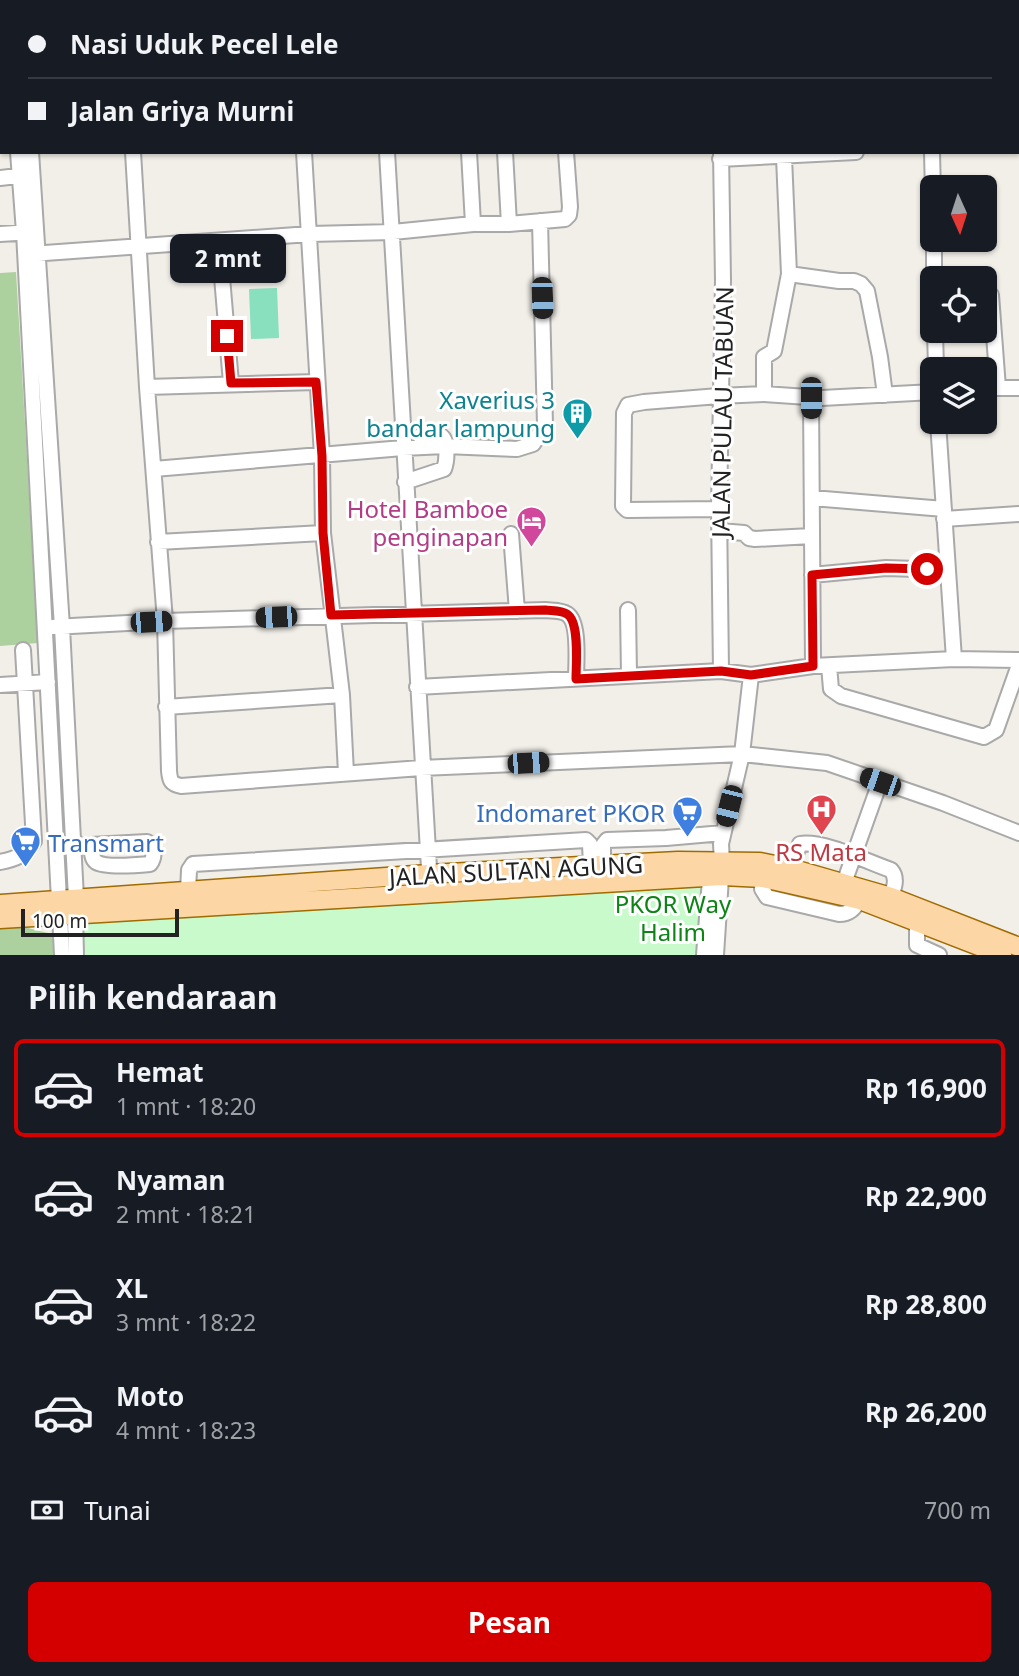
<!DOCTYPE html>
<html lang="id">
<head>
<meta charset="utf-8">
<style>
	body { margin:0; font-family:"Noto Sans",sans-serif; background:#20242c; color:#f1f3f6; height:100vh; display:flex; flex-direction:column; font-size:26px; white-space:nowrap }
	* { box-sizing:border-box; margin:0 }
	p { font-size:23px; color:#9ea1a6 }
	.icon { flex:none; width:38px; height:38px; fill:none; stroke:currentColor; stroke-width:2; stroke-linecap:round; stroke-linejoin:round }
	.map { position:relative; height:955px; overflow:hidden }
	.details { display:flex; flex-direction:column; background:#171b24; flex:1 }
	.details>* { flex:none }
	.top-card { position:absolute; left:0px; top:0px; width:1020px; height:154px; box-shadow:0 2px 5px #0004; display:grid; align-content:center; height:154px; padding:0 28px; background:#171b24 }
	.needle { width:46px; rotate:177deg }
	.tools { position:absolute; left:920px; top:175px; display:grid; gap:14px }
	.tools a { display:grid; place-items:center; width:77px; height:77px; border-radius:10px; background:#171b24; box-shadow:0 2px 5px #0004; font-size:35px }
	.scale { position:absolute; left:21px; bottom:18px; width:158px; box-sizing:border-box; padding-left:7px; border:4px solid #222; border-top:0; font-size:19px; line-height:24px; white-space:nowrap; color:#222; -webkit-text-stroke:5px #fff; paint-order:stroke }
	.end { position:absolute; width:32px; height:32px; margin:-16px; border:9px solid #d40000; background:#fff; box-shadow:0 0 0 4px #fff }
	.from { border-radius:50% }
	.bubble { position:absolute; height:49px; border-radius:10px; background:#171b24; box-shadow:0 2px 5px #0004; font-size:23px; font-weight:700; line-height:49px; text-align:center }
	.car { position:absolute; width:21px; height:42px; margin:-21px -10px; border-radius:9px; box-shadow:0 0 5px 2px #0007; background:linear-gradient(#222 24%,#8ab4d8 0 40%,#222 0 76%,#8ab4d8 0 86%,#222 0) }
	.top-card b { display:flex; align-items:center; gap:24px; height:66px; font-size:26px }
	.top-card b+b { border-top:2px solid #363941 }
	.top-card i { width:18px; height:18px; background:#f1f3f6 }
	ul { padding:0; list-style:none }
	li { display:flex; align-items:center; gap:21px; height:98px; margin:0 14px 10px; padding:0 14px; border:4px solid transparent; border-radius:10px }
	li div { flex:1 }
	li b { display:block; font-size:26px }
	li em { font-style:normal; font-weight:700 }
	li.active { border-color:#d40000 }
	li>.icon { width:63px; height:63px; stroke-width:1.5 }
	h2 { padding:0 28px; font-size:32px; line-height:84px }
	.pay { display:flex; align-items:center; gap:18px; height:77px; padding:0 28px; font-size:26px }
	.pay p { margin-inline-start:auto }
	.action { display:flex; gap:14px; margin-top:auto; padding:14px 28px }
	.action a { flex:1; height:80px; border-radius:10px; background:#d40000; color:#fff; font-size:28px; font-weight:700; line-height:80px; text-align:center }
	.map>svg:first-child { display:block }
	.forest { fill:#add19e }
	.park { fill:#c8facc }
	.pitch { fill:#88e0be }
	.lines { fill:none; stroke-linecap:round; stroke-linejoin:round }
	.minor-casing { stroke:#a9a9a9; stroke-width:18 }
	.major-casing { stroke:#a06b00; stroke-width:21 }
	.minor { stroke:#fff; stroke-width:14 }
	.major { stroke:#fcd6a4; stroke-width:18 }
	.route { stroke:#d40000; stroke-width:9 }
	.labels { text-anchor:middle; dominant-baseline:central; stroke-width:6; stroke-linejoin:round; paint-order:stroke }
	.culture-label { font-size:24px; fill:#0d838f; stroke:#fff; text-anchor:end }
	.street-label { font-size:24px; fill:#222; stroke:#fff }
	.hotel-label { font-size:24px; fill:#b23c85; stroke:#fff; text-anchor:end }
	.shop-label { font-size:24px; fill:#366cbe; stroke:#fff; text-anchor:end }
	.health-label { font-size:24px; fill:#be3a42; stroke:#fff }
	.park-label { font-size:24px; fill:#0c8416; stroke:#fff }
</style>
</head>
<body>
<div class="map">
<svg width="1019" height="955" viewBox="0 0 1019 955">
	<rect width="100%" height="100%" fill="#f2efe9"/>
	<path class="forest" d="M16,272l22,371 -38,3v-373z
		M0,921l64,16 3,18h-67z"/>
	<path class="park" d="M715,876l-7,79h-644l-3,-38z"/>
	<path class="pitch" d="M277,288l2,50 -28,1 -2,-50z"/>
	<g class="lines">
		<defs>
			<path id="minor" d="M9,0v2
				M21,0v2
				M125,0v2
				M297,0v2
				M376,0l1,2
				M460,0v2
				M497,0v2
				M556,0v2
				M649,0v2
				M722,0v2
				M782,0v2
				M921,0v2
				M227,2l25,-2
				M1018,85h1
				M18,152l6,80 35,668
				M31,152l31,475 14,271
				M133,152l14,235 18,234 4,150c1,10 2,13 12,15l240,-18 321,-14 85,9 116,40 76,30
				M304,152l18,304 1,77 19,162 4,78
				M387,152l43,733
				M469,152l4,72
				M505,152l4,72
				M721,152l2,128 -4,229 2,162
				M932,152l1,42
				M720,159l136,-7
				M0,178l26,-3
				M0,234l32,-2
				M934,240v38
				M219,242l12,141
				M31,254l279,-20 83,-2 80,-8h36l56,-5 4,-4 1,-8 -4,-55
				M789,274l50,7h15l7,3 6,7 13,66 5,38
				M985,295h6l7,93
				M935,331l1,38
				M147,387l169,-5
				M985,388h34
				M764,394v-37l10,-6 15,-77 -5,-117
				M811,398l2,268
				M938,422l16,237
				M154,469l249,-21 42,-2 72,3 16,-5 12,-19 -5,-204
				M405,482l39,-13c3,-8 5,-31 -5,-34 -5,-1 -14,1 -19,1
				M812,498l132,11
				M719,509l-92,1 -4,-4 1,-93 4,-8 16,-3 75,-6 45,-2 58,4 111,-6
				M944,519l75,-5
				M720,531l24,2 5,5 6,1 57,-3
				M511,534l6,77
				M158,542l165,-9
				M812,575l74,-7 62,2
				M628,610l1,65
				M53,627l112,-6 380,-11c6,1 16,0 22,4 13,8 9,50 9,65
				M829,666l2,23 10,7 143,41 12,-7 23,-65
				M0,685l48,-3
				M417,687l304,-16 30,4 62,-9 141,-7 65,1
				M166,707l176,-12
				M73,846l74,-4c8,6 8,15 3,22 -11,1 -45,4 -54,-2 -5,-4 -4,-11 -4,-17
				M0,862c16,-3 25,-7 34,-21l-11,-191
				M603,865v-20l4,-5 59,-2 57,-5
				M790,868l10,-24c23,-4 68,18 91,26 7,8 3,18 0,27
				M763,878l-1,11 5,8 72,17c11,0 15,-6 21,-14
				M844,883l36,-101
				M188,891l1,-21 4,-6 393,-24 4,4 1,22
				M60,915l2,40
				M75,915l1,40
				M917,922v23l22,10
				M704,955l7,-88
				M716,955l6,-93 -1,-18 21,-90 9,-79"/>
			<path id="major" d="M0,904l429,-30 249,-13 82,1 30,6 101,29 128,50
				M0,919l722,-43 41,2 97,22 142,55"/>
		</defs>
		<use href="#minor" class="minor-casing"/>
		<use href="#major" class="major-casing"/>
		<use href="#minor" class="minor"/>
		<use href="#major" class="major"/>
	</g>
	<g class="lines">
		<path class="route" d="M227,336l4,47 85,-1 6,74 1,77 8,82 214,-5c6,1 16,0 22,4 13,8 9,50 9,65l145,-8 30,4 62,-9 -1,-91 74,-7 41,1"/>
	</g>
	<defs>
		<symbol id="building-pin" viewBox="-11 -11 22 30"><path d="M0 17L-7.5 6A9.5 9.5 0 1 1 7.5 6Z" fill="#0f9aa8" stroke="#fff"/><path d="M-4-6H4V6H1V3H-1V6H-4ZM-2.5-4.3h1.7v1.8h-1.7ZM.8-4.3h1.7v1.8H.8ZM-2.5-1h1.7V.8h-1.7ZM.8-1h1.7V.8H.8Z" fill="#fff"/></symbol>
		<symbol id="hotel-pin" viewBox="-11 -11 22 30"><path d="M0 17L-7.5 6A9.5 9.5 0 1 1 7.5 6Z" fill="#d1479c" stroke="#fff"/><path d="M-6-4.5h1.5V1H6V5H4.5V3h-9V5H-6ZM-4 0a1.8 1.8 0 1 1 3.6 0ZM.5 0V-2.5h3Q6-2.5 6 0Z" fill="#fff"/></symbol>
		<symbol id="hospital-pin" viewBox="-11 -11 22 30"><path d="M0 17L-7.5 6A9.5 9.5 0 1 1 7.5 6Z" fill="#e0444e" stroke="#fff"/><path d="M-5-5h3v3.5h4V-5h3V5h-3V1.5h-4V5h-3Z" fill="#fff"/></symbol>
		<symbol id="supermarket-pin" viewBox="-11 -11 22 30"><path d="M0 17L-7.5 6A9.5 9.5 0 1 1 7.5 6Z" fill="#3f7fe0" stroke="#fff"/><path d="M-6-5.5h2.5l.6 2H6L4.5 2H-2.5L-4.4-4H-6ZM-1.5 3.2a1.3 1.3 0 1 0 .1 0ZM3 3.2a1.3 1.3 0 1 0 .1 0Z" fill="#fff"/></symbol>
	</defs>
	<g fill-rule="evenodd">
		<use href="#building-pin" x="560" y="396" width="35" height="47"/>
		<use href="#hotel-pin" x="514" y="504" width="35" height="47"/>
		<use href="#hospital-pin" x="804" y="792" width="35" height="47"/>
		<use href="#supermarket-pin" x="670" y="794" width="35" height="47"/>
		<use href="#supermarket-pin" x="8" y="824" width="35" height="47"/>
	</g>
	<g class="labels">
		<g class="culture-label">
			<text x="555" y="399">Xaverius 3<tspan x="555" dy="28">bandar lampung</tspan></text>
		</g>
		<g class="street-label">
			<text transform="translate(722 412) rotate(-89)">JALAN PULAU TABUAN</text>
			<text transform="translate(516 870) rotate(-3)">JALAN SULTAN AGUNG</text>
		</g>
		<g class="hotel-label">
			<text x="508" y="508">Hotel Bamboe<tspan x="508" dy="28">penginapan</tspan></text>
		</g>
		<g class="shop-label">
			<text x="665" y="812">Indomaret PKOR</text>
			<text x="48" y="842" text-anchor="start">Transmart</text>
		</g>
		<g class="health-label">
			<text x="821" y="851">RS Mata</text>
		</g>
		<g class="park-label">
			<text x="673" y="903">PKOR Way<tspan x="673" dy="28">Halim</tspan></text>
		</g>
	</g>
</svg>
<div class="tools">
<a><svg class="needle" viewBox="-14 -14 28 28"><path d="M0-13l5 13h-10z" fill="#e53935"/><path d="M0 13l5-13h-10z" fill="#9ea1a6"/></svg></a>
<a><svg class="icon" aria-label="locate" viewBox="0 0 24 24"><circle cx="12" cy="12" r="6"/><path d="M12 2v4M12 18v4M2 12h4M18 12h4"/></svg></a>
<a><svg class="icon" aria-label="layers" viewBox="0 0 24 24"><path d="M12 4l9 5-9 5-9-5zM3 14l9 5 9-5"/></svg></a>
</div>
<div class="scale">100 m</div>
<i class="end from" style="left:927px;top:569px"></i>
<i class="end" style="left:227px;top:336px"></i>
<div class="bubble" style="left:170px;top:234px;width:116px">2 mnt</div>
<i class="car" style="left:542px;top:298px;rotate:178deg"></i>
<i class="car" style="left:811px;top:398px;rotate:180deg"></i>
<i class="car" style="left:276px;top:617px;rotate:268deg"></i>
<i class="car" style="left:151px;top:622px;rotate:87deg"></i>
<i class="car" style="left:528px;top:763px;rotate:87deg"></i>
<i class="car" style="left:880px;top:782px;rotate:289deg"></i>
<i class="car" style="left:729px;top:806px;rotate:194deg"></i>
<div class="top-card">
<b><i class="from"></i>Nasi Uduk Pecel Lele</b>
<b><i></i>Jalan Griya Murni</b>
</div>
</div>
<section class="details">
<h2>Pilih kendaraan</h2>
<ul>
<li class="active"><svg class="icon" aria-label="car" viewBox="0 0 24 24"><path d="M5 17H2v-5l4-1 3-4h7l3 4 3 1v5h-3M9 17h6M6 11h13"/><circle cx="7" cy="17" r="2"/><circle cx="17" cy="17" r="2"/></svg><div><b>Hemat</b><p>1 mnt · 18:20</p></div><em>Rp 16,900</em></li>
<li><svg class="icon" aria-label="car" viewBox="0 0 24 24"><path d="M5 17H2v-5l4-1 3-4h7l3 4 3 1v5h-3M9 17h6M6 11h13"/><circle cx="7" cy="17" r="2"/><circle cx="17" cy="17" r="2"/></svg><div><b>Nyaman</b><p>2 mnt · 18:21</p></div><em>Rp 22,900</em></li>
<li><svg class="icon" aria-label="car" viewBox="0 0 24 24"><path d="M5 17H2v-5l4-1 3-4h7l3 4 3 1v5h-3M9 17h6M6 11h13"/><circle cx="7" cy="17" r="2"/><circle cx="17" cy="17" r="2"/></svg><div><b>XL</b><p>3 mnt · 18:22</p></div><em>Rp 28,800</em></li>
<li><svg class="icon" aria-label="car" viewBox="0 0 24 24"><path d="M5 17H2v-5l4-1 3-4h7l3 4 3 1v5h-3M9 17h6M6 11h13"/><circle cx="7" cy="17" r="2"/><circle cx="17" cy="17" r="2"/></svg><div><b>Moto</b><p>4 mnt · 18:23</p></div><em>Rp 26,200</em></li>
</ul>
<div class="pay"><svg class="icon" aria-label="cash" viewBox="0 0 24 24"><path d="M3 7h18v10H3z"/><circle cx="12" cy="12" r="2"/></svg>Tunai<p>700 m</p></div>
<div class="action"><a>Pesan</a></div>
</section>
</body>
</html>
